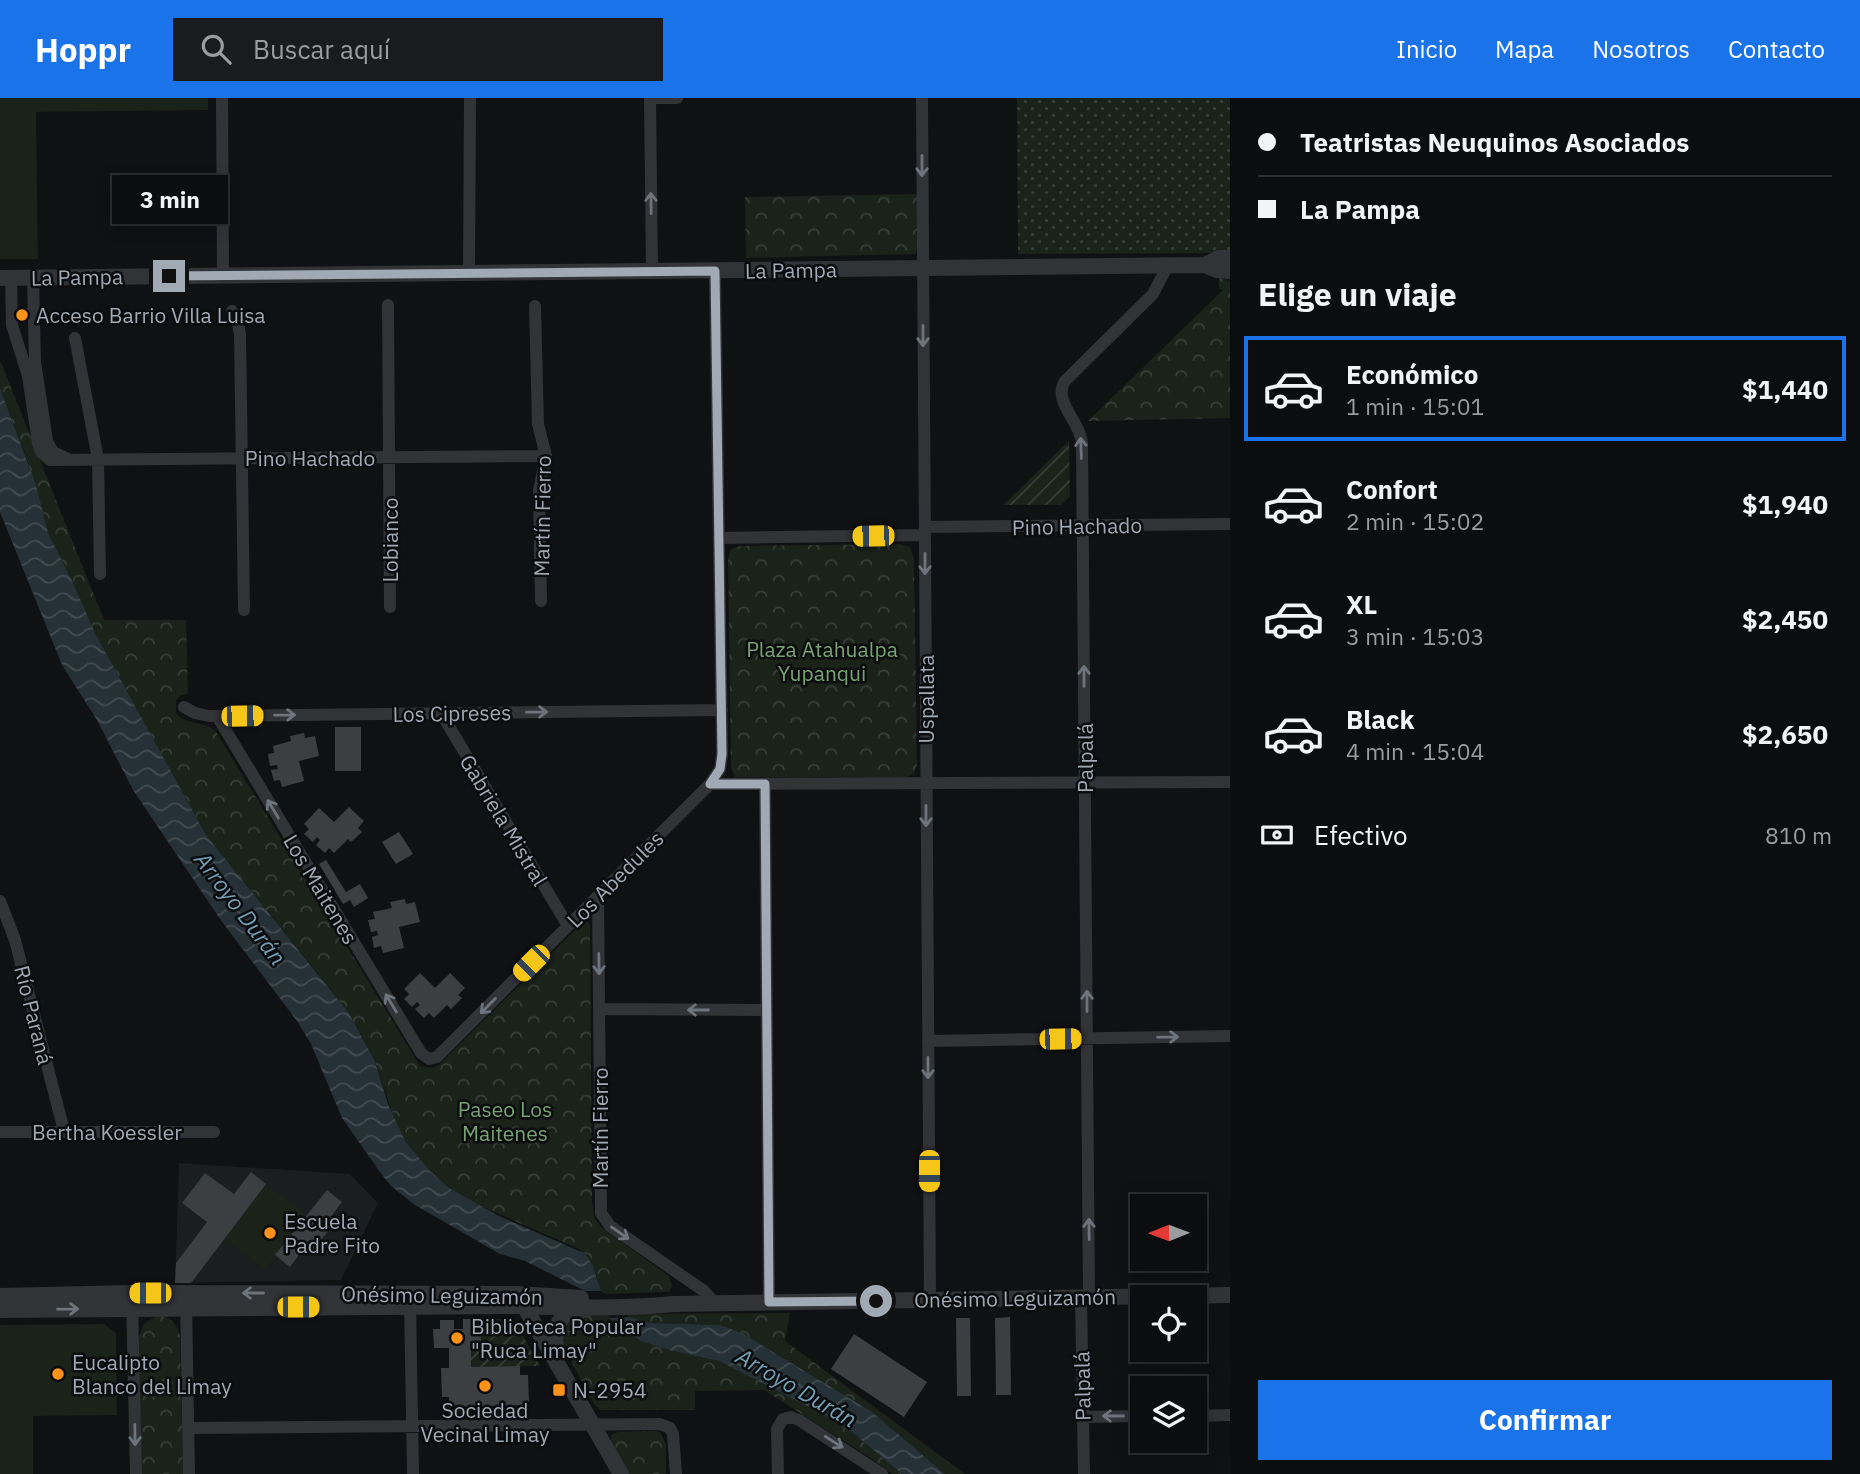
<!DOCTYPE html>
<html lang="es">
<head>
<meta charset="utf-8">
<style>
	body { margin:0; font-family:"IBM Plex Sans",sans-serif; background:#1a1b1c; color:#f1f3f6; height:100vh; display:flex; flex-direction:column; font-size:26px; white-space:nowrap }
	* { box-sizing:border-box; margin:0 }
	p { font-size:23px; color:#9a9c9e }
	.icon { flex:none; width:38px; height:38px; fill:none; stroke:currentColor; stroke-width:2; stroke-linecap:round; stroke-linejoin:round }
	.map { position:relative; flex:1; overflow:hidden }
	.panel { display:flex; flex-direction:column; background:#0c0d0e; width:630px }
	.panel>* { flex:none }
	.guide { display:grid; align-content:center; height:154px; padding:0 28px; background:#0c0d0e }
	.needle { width:46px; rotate:269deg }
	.tools { position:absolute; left:1130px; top:1096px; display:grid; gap:14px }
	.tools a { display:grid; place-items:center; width:77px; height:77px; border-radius:0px; background:#0c0d0e; box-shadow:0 4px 18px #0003,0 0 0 2px #2c2d2e; font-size:35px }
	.end { position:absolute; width:32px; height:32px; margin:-16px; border:9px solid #a0a9b4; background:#111; box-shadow:0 0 0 4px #111 }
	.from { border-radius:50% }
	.bubble { position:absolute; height:49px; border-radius:0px; background:#0c0d0e; box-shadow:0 4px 18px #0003,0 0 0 2px #2c2d2e; font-size:23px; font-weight:700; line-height:49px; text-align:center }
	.car { position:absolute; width:21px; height:42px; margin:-21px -10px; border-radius:9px; box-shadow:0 0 5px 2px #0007; background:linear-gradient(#f5c518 24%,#345 0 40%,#f5c518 0 76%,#345 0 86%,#f5c518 0) }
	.guide b { display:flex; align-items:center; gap:24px; height:66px; font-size:26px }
	.guide b+b { border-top:2px solid #2c2d2e }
	.guide i { width:18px; height:18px; background:#f1f3f6 }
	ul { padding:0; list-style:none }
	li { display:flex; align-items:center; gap:21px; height:105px; margin:0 14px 10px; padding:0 14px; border:4px solid transparent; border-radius:0px }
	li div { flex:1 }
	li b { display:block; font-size:26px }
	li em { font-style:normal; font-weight:700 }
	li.on { border-color:#1a73e8 }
	li>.icon { width:63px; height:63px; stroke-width:1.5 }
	h2 { padding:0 28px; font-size:32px; line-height:84px }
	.pay { display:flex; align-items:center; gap:18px; height:77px; padding:0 28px; font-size:26px }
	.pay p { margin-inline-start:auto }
	.cta { display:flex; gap:14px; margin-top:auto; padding:14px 28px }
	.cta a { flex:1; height:80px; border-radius:0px; background:#1a73e8; color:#fff; font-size:28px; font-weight:700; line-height:80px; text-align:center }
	header { display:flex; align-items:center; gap:42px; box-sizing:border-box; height:98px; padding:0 35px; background:#1a73e8; color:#fff }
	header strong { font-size:33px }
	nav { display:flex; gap:38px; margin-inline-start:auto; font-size:24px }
	.search { width:490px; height:63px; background:#1a1b1c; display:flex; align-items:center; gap:18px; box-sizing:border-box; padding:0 24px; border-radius:0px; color:#9a9c9e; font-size:26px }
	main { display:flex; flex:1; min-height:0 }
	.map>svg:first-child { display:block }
	.built { fill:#1c1d1f }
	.grass { fill:url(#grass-dots) }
	.forest { fill:url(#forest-crowns) }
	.garden { fill:url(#garden-furrows) }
	.pitch { fill:#1a221a }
	.water { fill:url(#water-waves) }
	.building { fill:#3c3f42 }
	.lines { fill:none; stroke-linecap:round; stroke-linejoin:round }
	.minor { stroke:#313337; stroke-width:12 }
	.tertiary { stroke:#313337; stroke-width:16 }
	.oneway { stroke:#6e747c }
	.route { stroke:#a0a9b4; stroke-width:9 }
	.poi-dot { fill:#ff921b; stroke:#0b0c0d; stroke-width:2.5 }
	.labels { text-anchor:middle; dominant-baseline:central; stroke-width:5; stroke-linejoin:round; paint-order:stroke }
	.street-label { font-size:21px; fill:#a0a9b4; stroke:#0b0c0d }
	.poi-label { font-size:21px; fill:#a0a9b4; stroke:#0b0c0d; text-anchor:start }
	.park-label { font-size:21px; fill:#78a175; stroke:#0b0c0d }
	.water-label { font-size:23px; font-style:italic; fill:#739eb4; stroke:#0b0c0d }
</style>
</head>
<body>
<header>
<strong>Hoppr</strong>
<div class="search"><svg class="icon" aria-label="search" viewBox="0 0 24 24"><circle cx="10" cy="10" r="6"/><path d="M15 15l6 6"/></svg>Buscar aquí</div>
<nav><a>Inicio</a><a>Mapa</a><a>Nosotros</a><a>Contacto</a></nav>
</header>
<main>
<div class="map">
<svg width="1230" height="1376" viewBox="0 0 1230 1376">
	<defs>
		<pattern id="grass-dots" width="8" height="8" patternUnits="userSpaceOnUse" patternTransform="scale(1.75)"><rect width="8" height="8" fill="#1a221a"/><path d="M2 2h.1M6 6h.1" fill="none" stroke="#383f39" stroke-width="1.8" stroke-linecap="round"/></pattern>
		<pattern id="forest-crowns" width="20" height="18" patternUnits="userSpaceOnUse" patternTransform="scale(1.75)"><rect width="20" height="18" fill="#1a221a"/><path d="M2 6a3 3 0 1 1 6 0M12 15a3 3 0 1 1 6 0" fill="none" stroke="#383f39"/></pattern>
		<pattern id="garden-furrows" width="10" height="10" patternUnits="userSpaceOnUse" patternTransform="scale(1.75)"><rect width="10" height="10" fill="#1a221a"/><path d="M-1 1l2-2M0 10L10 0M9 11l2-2" fill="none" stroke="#383f39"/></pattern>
		<pattern id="water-waves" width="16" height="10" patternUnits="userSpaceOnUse" patternTransform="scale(1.75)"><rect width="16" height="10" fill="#263137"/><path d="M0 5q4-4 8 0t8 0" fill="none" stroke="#424c52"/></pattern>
	</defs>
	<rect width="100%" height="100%" fill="#101112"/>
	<path class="built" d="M179,1065l171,11 28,29 -37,77 -166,3z"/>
	<path class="grass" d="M1017,0h213v155l-212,1z"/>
	<path class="forest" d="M918,96l-1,56 -2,4 -169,4 -1,-61z
		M1219,179l11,4v137l-142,3 135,-131 -4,-1z
		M0,262l104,260h82l2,74 -7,1 -5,5v14c12,12 29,6 40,18l204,334 12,2 7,-3 142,-141 6,-3 3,3 2,275 2,18 8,11 67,48 3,10 -3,6 -64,2 -4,-3 -9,-27 -13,-15 -105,-46 -25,-15 -19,-17 -25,-30 -9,-17 -22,-65 -13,-25 -29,-43 -126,-156 -111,-202 -21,-48 -19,-36 -7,-16 -20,-71 -28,-74z
		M900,446l10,3 4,11 3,206 -3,10 -8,3h-171l-4,-9 -3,-209 3,-10 10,-3z
		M790,1215l-5,28 180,133h-20l-73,-62 -130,-79 -22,-8 -69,-2 -22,-6 -4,-3z
		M607,1216l13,14 21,13 28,9 50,11 98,50 35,21 50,42h-10l-23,-17 -105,-67 -69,1v19h-95l-6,-6 -31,-58 -1,-21 13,-10z
		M156,1218c14,0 21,7 24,20l3,138h-42l-2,-137 5,-13z
		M653,1333l7,1 6,12v30h-37l-18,-31v-8l7,-3z"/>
	<path class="garden" d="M1069,343l1,55 -9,9h-58z
		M481,1221h25l11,6 23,41 -69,1v-20h10z"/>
	<path class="pitch" d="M0,0h208v12l-172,2 2,147h-38z
		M266,1086l41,31 -42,54 -40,-31z
		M104,1226l12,9 1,82 -84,1v58h-33v-149z"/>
	<path class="water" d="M0,290l36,97 12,48 26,52 21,48 111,202 142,177 26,47 14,45 17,37 25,30 19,17 50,28 85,37 8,11 9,27h-16l-60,-30 -25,-7 -85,-49 -24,-19 -11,-14 -38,-54 -31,-74 -14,-23 -77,-102 -87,-129 -36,-70 -35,-55 -62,-153z
		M629,1219l22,6 69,2 22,8 130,79 73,62h-43l-50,-42 -35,-21 -98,-50 -50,-11 -28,-9 -21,-14 -10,-9z"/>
	<path class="building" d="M15,210h14l1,13h-15z
		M335,629h26v44h-26z
		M304,635l1,5 10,-2 4,20 -20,5 5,20 -22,6 -2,-7 -6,1 -3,-11 7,-1 -1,-4 -7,1 -2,-12 6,-1 -1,-7 18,-5 -1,-5z
		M349,709l15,14 -6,7 4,4 -11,10 -3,-3 -14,14 -5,-5 -4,5 -9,-8 4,-5 -3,-3 -4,5 -9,-8 5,-5 -5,-5 15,-16 15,14z
		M399,734l14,22 -17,10 -14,-22z
		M326,762l20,32 14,-8 8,14 -14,9 -4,-7 -7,4 -24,-40z
		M405,801l1,5 9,-2 5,20 -21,5 5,21 -21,5 -2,-7 -7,2 -2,-11 6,-2 -1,-4 -6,1 -3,-12 7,-1 -2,-7 19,-4 -2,-6z
		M420,875l15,15 15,-15 15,15 -7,7 4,3 -11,11 -4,-4 -13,13 -5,-5 -5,5 -9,-9 5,-4 -3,-3 -5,5 -8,-8 5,-5 -5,-5z
		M251,1074l15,12 -75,99h-16l1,-20 31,-41 -25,-19 23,-30 29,21z
		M327,1092l15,12 -19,25 5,4 -14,18 -7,-5 -17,23 -15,-12z
		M1010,1219l1,78h-15l-1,-77z
		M956,1220h14l1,78h-14z
		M463,1221h18v28h-10v20l49,-1v9h8l1,30 -80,2v-10h-7l-1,-29h8v-20h-15l-1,-19h7v-9h14v9h9z
		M854,1236l73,48 -23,35 -73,-48z"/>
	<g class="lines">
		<path class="minor" d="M222,0l1,178
			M650,0l2,173
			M650,0h27
			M922,0l8,1202
			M469,175l1,-175
			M11,180l1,47 16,51 10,67 3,9 9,8 496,-4
			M33,180l2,84 12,79 6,11 13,6
			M388,207l2,302
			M535,208l3,118 8,32 -7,35 2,110
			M232,213l6,13 2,10 4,276
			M75,240l23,121 2,115
			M925,429l305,-3
			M719,440l206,-3
			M184,609l11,6 14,3 513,-6
			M441,615l127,213
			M217,618l204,337 8,6 8,-2 273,-273 10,-15 2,-15 -7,-483
			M710,686l520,-2
			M765,686l4,518
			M598,798l3,317 9,13 94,65 11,12
			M0,803l15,39 49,191
			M599,911l167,1
			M928,943l302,-5
			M0,1034h214
			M1081,1199l3,177
			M1089,1199l-7,-854c-2,-22 -30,-42 -17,-62l88,-87 15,-29
			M186,1201l3,175
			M132,1202l4,174
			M410,1203l3,173
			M1195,1318l35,-1
			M1083,1319l60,-1
			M189,1330l471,-4 10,4 3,6 3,40
			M778,1376l-1,-45 6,-10 8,-2 8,3 83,54"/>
		<path class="tertiary" d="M1205,167l14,-7h11
			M0,180l1205,-13 12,5 13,1
			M0,1198l132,-3 385,1 64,4
			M521,1203l100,173
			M0,1212l524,-4c50,2 100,3 150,-2l556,-9
			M556,1248c-4,-19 5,-33 23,-37"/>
	</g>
	<defs><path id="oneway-shaft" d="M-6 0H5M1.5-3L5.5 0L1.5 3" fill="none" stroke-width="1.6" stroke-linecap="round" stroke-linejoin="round" transform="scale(1.75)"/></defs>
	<g class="oneway">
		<use href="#oneway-shaft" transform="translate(922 68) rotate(90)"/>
		<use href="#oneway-shaft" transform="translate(651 105) rotate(-91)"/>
		<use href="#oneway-shaft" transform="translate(923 238) rotate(90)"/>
		<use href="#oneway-shaft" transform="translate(1081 350) rotate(-92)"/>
		<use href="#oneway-shaft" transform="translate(925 466) rotate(90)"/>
		<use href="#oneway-shaft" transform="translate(1084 578) rotate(-90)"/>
		<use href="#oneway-shaft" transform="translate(537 614) rotate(-1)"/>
		<use href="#oneway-shaft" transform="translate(285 617) rotate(-1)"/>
		<use href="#oneway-shaft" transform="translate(273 711) rotate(-121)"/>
		<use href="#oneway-shaft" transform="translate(926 718) rotate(90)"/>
		<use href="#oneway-shaft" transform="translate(599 866) rotate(89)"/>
		<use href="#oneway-shaft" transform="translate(1087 903) rotate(-90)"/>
		<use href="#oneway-shaft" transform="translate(391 905) rotate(-121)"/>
		<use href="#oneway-shaft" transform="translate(488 908) rotate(135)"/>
		<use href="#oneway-shaft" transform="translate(698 912) rotate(-180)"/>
		<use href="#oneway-shaft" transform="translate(1168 939) rotate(-1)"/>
		<use href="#oneway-shaft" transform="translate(928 970) rotate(90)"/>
		<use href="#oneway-shaft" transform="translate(1089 1131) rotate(-91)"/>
		<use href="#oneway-shaft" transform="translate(620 1135) rotate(35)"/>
		<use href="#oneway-shaft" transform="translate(253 1195) rotate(-180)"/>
		<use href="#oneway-shaft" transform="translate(68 1211) rotate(-1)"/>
		<use href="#oneway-shaft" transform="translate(1113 1318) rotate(180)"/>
		<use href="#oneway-shaft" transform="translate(135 1337) rotate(89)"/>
		<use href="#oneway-shaft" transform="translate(834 1344) rotate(32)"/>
	</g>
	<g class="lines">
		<path class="route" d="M169,178l546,-5 7,483 -2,15 -10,15h55l4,518 107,-1"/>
	</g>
	<g class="poi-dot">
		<circle cx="22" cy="217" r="7"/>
		<circle cx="270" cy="1135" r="7"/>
		<circle cx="457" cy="1240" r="7"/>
		<circle cx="58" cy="1276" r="7"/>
		<circle cx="485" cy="1288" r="7"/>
		<rect x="552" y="1285" width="14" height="14" rx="3.5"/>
	</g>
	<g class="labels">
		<g class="street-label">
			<text transform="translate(791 172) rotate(-1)">La Pampa</text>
			<text transform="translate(77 179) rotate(-1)">La Pampa</text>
			<text x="310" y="360">Pino Hachado</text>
			<text transform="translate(542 418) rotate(-89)">Martín Fierro</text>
			<text transform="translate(1077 428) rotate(-1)">Pino Hachado</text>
			<text transform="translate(390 442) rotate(-90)">Lobianco</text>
			<text transform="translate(926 601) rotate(-90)">Uspallata</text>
			<text transform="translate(452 615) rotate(-1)">Los Cipreses</text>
			<text transform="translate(1085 660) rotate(-90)">Palpalá</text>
			<text transform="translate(504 722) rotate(59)">Gabriela Mistral</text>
			<text transform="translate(615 781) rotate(-45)">Los Abedules</text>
			<text transform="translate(321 791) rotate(59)">Los Maitenes</text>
			<text transform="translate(34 917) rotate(76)">Río Paraná</text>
			<text transform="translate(600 1030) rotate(-90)">Martín Fierro</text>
			<text x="107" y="1034">Bertha Koessler</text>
			<text transform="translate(442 1197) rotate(1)">Onésimo Leguizamón</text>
			<text transform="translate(1015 1200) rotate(-1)">Onésimo Leguizamón</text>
			<text transform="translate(1082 1288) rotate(-91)">Palpalá</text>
		</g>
		<g class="poi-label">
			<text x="36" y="217">Acceso Barrio Villa Luisa</text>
			<text x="284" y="1123">Escuela<tspan x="284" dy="24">Padre Fito</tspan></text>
			<text x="471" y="1228">Biblioteca Popular<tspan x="471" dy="24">"Ruca Limay"</tspan></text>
			<text x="72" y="1264">Eucalipto<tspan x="72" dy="24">Blanco del Limay</tspan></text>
			<text x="573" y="1292">N-2954</text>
			<text x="485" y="1312" text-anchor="middle">Sociedad<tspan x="485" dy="24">Vecinal Limay</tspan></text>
		</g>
		<g class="park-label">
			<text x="822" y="551">Plaza Atahualpa<tspan x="822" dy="24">Yupanqui</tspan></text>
			<text x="505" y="1011">Paseo Los<tspan x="505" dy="24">Maitenes</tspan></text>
		</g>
		<g class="water-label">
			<text transform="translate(241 810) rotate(53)">Arroyo Durán</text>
			<text transform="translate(797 1289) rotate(30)">Arroyo Durán</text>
		</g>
	</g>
</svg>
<div class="tools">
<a><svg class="needle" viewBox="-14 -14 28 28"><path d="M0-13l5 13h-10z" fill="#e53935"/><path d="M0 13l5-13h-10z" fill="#9a9c9e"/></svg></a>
<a><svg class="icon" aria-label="locate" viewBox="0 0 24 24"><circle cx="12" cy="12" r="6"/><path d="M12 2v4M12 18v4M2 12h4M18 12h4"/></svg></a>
<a><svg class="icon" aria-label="layers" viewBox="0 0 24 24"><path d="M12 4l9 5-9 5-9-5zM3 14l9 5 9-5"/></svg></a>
</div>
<i class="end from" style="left:876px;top:1203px"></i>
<i class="end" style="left:169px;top:178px"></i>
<div class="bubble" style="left:112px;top:77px;width:116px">3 min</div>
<i class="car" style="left:873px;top:438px;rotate:269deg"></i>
<i class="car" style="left:242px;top:618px;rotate:89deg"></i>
<i class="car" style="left:531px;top:865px;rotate:225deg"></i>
<i class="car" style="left:1060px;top:941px;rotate:89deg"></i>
<i class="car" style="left:929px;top:1073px;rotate:180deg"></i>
<i class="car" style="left:150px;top:1195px;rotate:270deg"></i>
<i class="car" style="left:298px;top:1209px;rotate:90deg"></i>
</div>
<section class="panel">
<div class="guide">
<b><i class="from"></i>Teatristas Neuquinos Asociados</b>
<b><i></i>La Pampa</b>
</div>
<h2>Elige un viaje</h2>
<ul>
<li class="on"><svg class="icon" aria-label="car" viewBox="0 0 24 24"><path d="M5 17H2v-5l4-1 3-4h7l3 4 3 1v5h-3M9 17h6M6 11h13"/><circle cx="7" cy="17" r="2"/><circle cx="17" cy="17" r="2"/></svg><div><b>Económico</b><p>1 min · 15:01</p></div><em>$1,440</em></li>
<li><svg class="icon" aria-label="car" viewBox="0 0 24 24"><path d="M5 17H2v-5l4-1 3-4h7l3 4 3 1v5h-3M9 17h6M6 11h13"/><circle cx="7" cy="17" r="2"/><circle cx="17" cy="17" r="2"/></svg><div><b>Confort</b><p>2 min · 15:02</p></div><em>$1,940</em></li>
<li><svg class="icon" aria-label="car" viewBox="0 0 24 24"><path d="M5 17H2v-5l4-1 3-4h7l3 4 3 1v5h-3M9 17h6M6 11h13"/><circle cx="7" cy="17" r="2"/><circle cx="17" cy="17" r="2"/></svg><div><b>XL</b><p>3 min · 15:03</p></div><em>$2,450</em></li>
<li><svg class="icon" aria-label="car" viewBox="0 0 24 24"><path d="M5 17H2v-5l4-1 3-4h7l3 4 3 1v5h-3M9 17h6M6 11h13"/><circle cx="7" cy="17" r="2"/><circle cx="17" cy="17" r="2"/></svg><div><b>Black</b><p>4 min · 15:04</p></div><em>$2,650</em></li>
</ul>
<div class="pay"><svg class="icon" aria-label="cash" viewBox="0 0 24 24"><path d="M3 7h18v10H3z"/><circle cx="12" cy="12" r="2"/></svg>Efectivo<p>810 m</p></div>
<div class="cta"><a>Confirmar</a></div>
</section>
</main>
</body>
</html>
